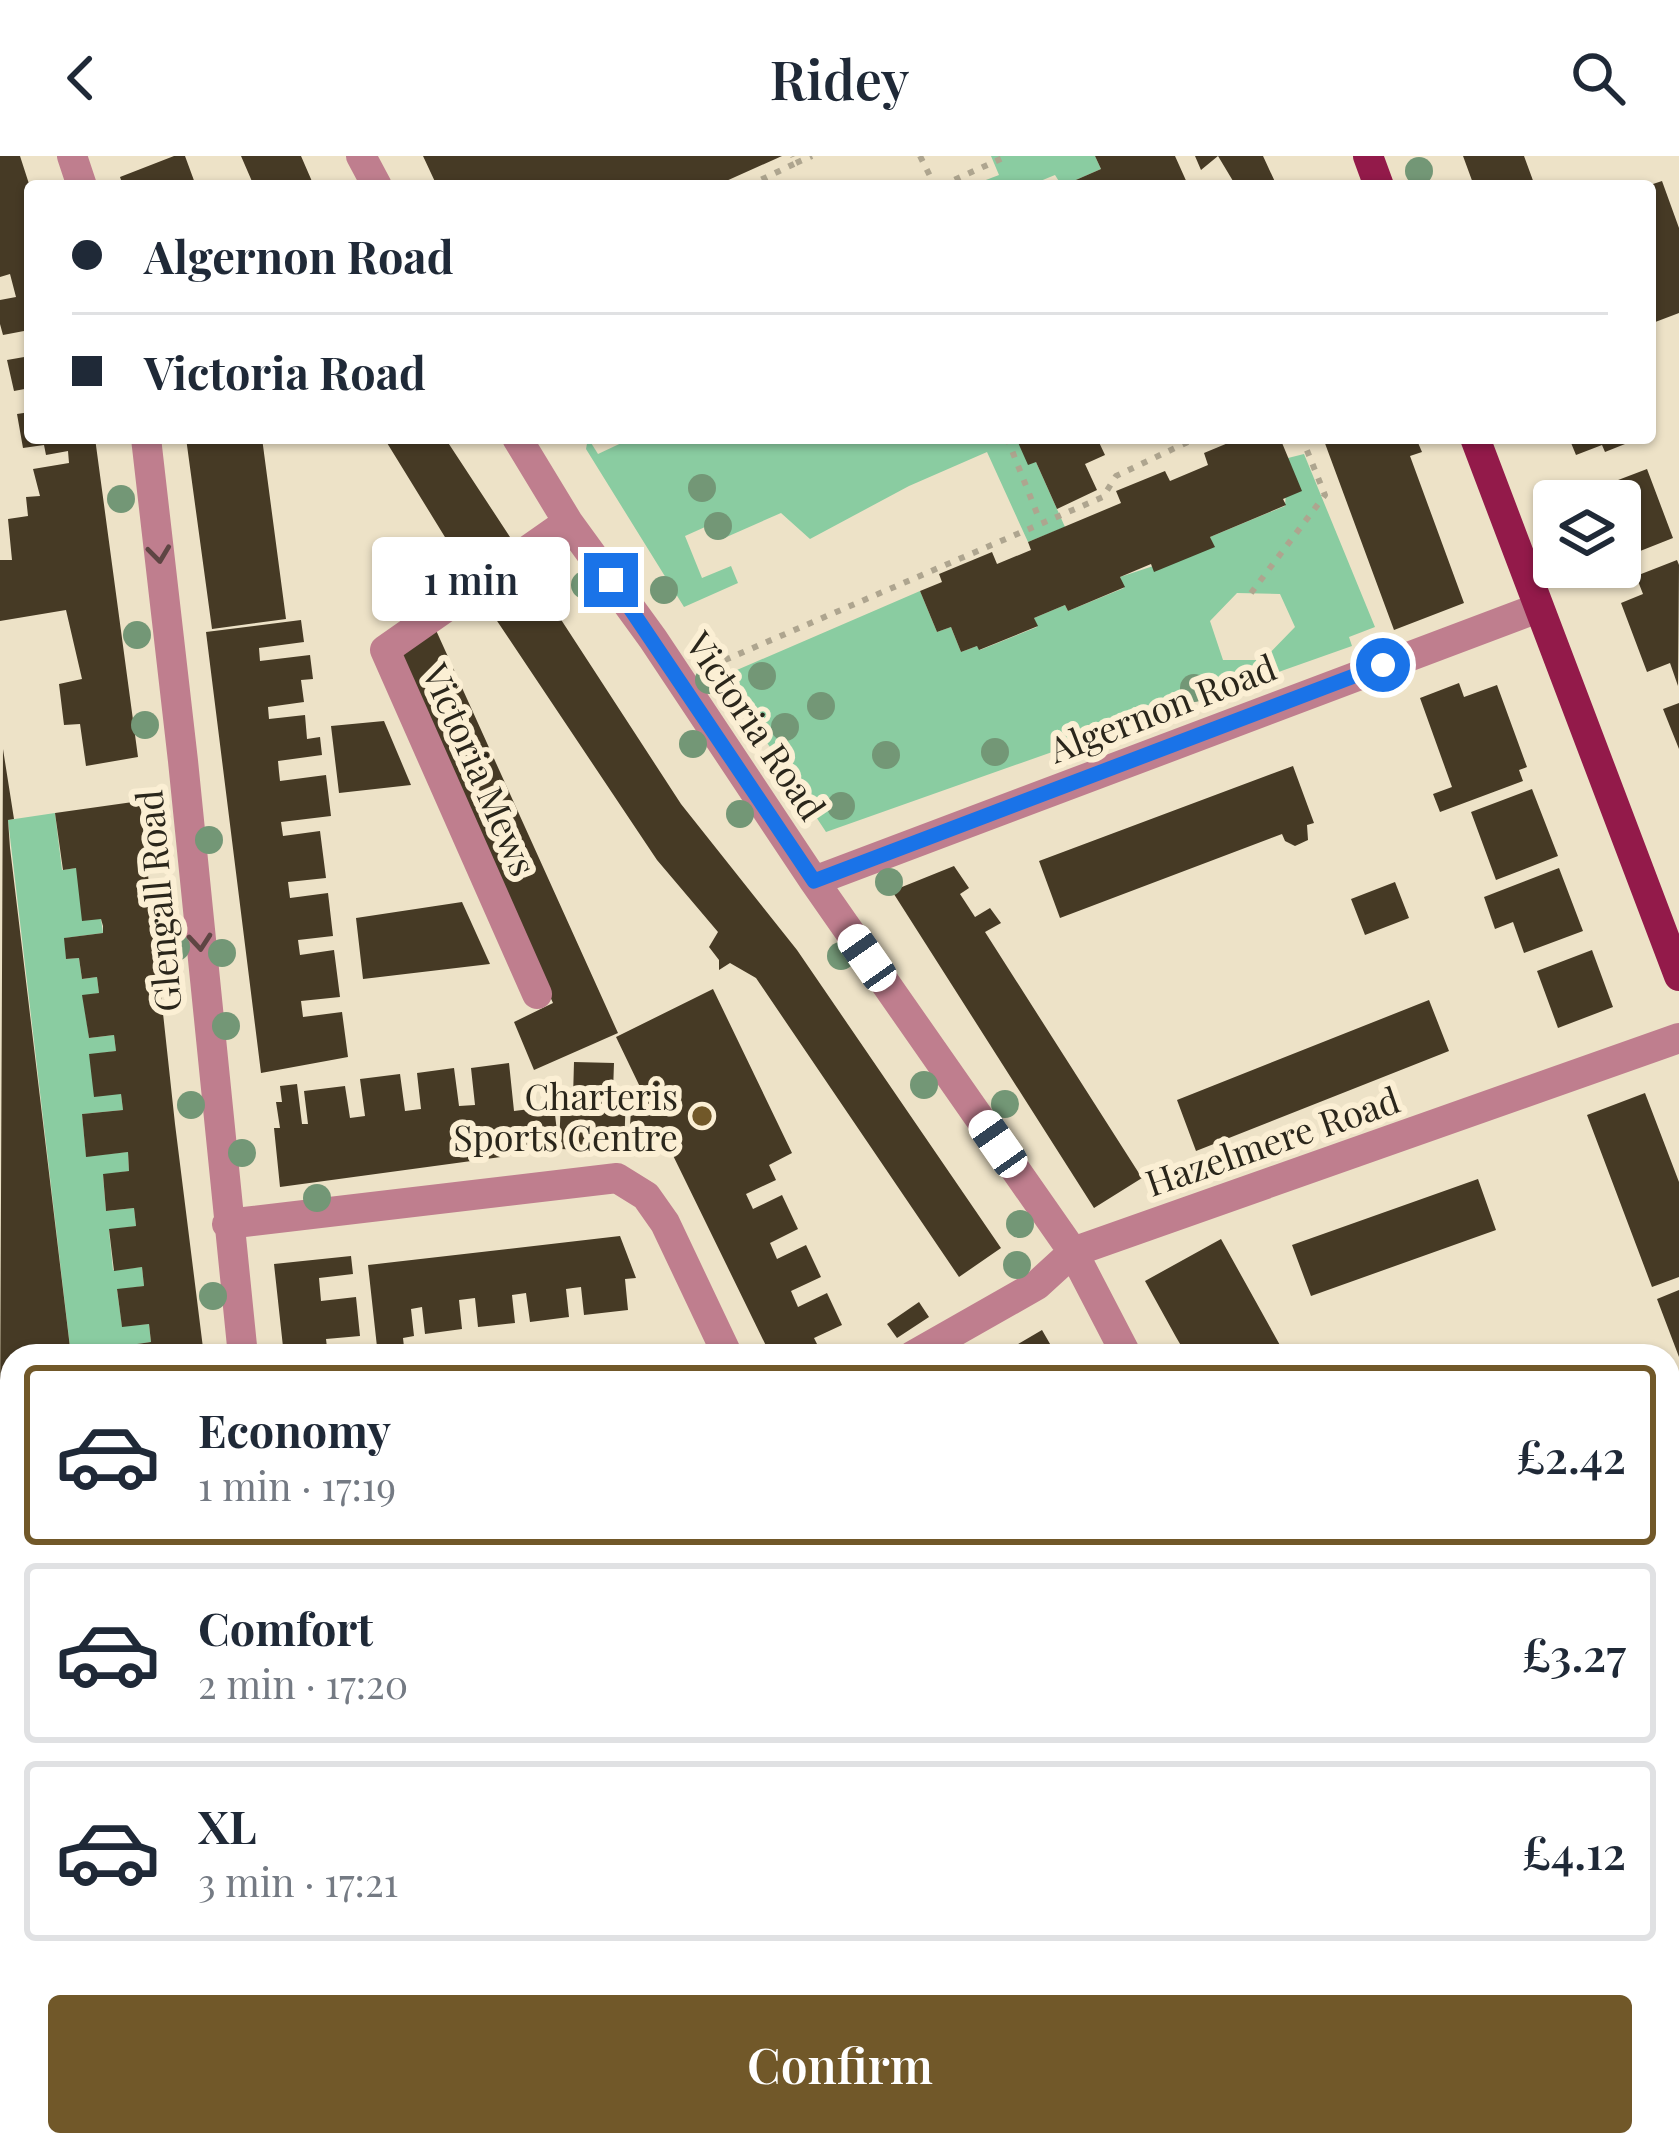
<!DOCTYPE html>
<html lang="en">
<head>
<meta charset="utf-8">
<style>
	body { margin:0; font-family:"Playfair Display",serif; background:#f2f2f3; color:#1f2937; height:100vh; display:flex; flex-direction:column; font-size:45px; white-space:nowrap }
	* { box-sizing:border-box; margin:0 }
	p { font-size:39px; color:#747a83 }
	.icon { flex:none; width:66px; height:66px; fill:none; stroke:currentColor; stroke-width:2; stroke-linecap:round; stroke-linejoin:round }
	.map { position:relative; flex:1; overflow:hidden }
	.details { position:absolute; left:0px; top:1188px; width:1680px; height:813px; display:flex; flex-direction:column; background:#fff; border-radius:36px 36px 0 0; box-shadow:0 3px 9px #0004 }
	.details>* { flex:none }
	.hud { position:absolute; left:24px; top:24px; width:1632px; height:264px; border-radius:12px; box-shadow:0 3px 9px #0004; display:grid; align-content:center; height:264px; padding:0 48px; background:#fff }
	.buttons { position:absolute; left:1533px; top:324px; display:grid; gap:24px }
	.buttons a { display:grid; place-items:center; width:108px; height:108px; border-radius:12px; background:#fff; box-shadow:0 3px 9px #0004; font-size:60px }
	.end { position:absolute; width:54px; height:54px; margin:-27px; border:15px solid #1a73e8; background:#fff; box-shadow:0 0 0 6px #fff }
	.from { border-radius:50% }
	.bubble { position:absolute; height:84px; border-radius:12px; background:#fff; box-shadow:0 3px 9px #0004; font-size:39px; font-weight:600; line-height:84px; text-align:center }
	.car { position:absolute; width:36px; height:72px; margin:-36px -18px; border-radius:15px; box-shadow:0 0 9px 3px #0007; background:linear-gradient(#fff 24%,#345 0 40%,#fff 0 76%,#345 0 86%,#fff 0) }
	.hud b { display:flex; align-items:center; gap:42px; height:114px; font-size:45px }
	.hud b+b { border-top:3px solid #e0e1e3 }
	.hud i { width:30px; height:30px; background:#1f2937 }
	ul { padding:21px 0 0; list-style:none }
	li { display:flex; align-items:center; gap:36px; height:180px; margin:0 24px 18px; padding:0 24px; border:6px solid #e0e1e3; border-radius:12px }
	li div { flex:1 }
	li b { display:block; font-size:45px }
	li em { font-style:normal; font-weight:600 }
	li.current { border-color:#715829 }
	li>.icon { width:108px; height:108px; stroke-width:1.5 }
	.button { display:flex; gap:24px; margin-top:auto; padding:24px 48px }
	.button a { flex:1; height:138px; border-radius:12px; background:#715829; color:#fff; font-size:48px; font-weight:600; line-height:138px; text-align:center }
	header { display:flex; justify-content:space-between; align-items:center; height:156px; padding:0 48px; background:#fff; font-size:54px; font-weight:600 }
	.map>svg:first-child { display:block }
	.green { fill:#8acca1; fill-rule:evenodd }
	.building { fill:#463a25 }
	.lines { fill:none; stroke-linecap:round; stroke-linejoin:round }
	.path { stroke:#aea58f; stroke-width:6; stroke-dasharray:6 9; stroke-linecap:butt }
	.minor { stroke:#bf7e8e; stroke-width:30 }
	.major { stroke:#931a4a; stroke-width:30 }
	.tree { fill:#739776 }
	.oneway { stroke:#5e4543 }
	.route { stroke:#1a73e8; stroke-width:15 }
	.poi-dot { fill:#715829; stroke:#fbefd4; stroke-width:4.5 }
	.labels { text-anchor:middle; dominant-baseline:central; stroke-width:12; stroke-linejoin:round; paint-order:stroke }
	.street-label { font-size:36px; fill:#2a261b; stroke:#fbefd4 }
	.poi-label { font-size:36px; fill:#2a261b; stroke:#fbefd4; text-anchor:end }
</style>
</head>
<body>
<header><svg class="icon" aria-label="back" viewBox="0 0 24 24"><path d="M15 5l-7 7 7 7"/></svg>Ridey<svg class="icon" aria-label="search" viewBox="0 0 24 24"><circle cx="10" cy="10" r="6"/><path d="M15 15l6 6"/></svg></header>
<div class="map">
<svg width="1679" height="2000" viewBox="0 0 1679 2000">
	<rect width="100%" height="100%" fill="#ede2c7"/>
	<path class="green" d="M991,0h104l6,13 -39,17 -7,-11 -27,11h-49l-1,-3 21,-8z
		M588,282l10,16 34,-16h384l20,24 29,65 -37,15 -41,-90 -78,34 -99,53 -29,-26 -59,26 -8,-16 -29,13 17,42 29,-12 7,17 -54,24 -98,-158z
		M1304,298l71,173 -26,10 3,9 -526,186 -103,-156 197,-85 17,41 14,-5 10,25 16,-6 3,4 57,-23 -3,-9 31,-13 3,6 56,-23 -4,-11 94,-31 -4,-9 75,-31 3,-48zM1237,437l43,1 15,33 -32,33h-40l-13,-39z
		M55,657l7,57 14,-2 25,51 2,14 -38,5 1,21 13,-1 3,21 15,-2 2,16 -16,3 6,42 25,-3 2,16 -27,4 32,39 2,16 -41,4 4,42 42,-4 1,19 -26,4 3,36 28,-3 2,18 -27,4 4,40 29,-3 2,19 -27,4 5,36 27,-2 2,18 -34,5v9h-46l-63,-536z"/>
	<path class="building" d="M0,0h20l10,31v160l-6,-16 -21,4 -3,-11v-24l16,-3 -6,-23 -10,3z
		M174,0h11l11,30h-73l-3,-9z
		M241,0h60l13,30h-60z
		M423,0h359l-67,30h-278z
		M1095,0h80l13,29 -126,1 39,-17z
		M1195,0h68l13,28 -40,2 -18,-30 -17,14z
		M1463,0h61l11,30h-61z
		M1662,25l17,47v85l-29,11v-139z
		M30,200v32l-16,3 -7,-31z
		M30,256v26h65l43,319 -52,9 -6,-42 -16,1 -5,-41 23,-5 -16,-69 -66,11v-61h12l-4,-41 20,-3 -2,-19 14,-1 -7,-27 36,-6 -1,-12 -22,4 -2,-10 -21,3 -6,-34z
		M186,282h76l24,181 -74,10z
		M384,282h61l67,102 -48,28z
		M1016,282h81l8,17 -20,9 12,26 -40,19 -21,-47 -8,3z
		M1240,282h15l3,6 22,-6 22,53 -19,8 3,6 -76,32 5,10 -61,25 -3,-8 -31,13 5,10 -57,24 -3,-6 -31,13 4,8 -59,24 -2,-4 -16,6 -10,-25 -14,5 -17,-41 22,-9 -3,-8 53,-22 5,12 34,-14 -3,-8 93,-39 -5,-12 49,-20 5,10 38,-16 -4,-12z
		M1323,282h93l6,14 -12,4 54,147 -70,27z
		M1569,282h71l-35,14 -3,-7 -26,10z
		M1647,313l26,69 -53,21v-58h-33l-3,-8z
		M1677,404l2,5 -1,121 -8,-23 -23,9 -26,-69 22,-9 -7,-18z
		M522,412l23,27 136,209 116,146 204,298 -42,29 -203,-299 -26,-15 -11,7v-10l-10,-13 9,-15 -61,-72 -176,-263z
		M301,464l3,22 -45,6 1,13 50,-6 3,24 -12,1 3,22 -36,5 1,12 36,-4 2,24 13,-2 2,18 -44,6 1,11 1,9 46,-6 5,41 -50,6 2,14 37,-5 6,47 -38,4 2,16 38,-5 5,43 -35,4 2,15 34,-5 6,47 -39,4 2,16 39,-5 6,45 -87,16 -55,-441z
		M435,472l183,405 -84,37 -20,-48 39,-19 -155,-348z
		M1459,527l5,14 33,-12 30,82 -8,3 4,11 -83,31 -7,-18 19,-7 -32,-89z
		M1679,547v46l-16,-40z
		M384,565l27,64 -72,8 -8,-67z
		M3,593l11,70 -6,1 2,28 61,508h-59l-3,146 -9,-78z
		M1293,610l21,57 -7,2 1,15 -13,6 -10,-5 -3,-7 -222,84 -21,-57z
		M1532,633l26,67 -62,24 -25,-68z
		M140,645l35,323 29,232h-87l-1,-9 35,-5 -2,-18 -27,3 -5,-38 27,-3 -2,-19 -28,4 -5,-42 27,-3 -2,-18 -28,3 -3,-37 26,-3 -1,-19 -42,5 -4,-43 41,-4 -2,-16 -27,3 -5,-43 27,-3 -2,-16 -25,3 -7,-43 17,-2 -2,-16 -15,2 -3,-21 -13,1 -2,-21 39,-5v-7l-2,-7 -19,2 -6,-53 -13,2 -8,-57z
		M954,710l15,22 -9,6 15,23 15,-9 11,15 -16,9 157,246 -48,30 -202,-317z
		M1559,712l24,63 -59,22 -11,-31 -18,7 -11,-32z
		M1395,726l14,36 -44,17 -14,-36z
		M462,746l28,62 -127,15 -7,-61z
		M1592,794l21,57 -55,21 -21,-57z
		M713,833l79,164 -23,12 7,15 -30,14 7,15 29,-14 16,34 -28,14 7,16 29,-14 15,32 -30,14 7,16 29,-14 15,32 -28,13 8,16 20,-10 5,12h-76l-107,-219 -35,5 3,-48 9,-5 -25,-52z
		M1429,844l20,51 -253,100 -19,-51z
		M574,906l40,1 -1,29 13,1 -2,58 -65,-2 2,-51h12z
		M509,907l5,48 40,-5 5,43 -279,38 -6,-59h6l-4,-26h6l-2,-16 17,-2 5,40h6l-4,-33 41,-5 5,32 15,-2 -5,-37 40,-5 5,37 16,-2 -4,-36 37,-5 5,38 16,-1 -4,-37z
		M1645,937l34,89v95l-27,10 -65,-172z
		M1478,1023l18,51 -185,66 -19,-51z
		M620,1080l16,42 -11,1 3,31 -44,5 -3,-28 -8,1 -7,1 3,28 -39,5 -4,-29 -14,2 3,28 -37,4 -3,-29 -16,2 3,29 -37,5 -3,-27 -11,2 3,27 -11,2 2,18h-27l-10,-91z
		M1221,1083l65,117h-99l-11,-19 -31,-56z
		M351,1100l2,18 -34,4 2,23 35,-4 4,39 -34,3 2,17h-44l-10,-92z
		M1679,1134v67l-22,-58z
		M919,1146l10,15 -32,21 -10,-14z
		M1042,1174l15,26h-59z
		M1679,1837v95l-11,5v-95z
		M95,1989h77l2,11h-78z
		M234,1989h68l1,11h-68z
		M373,1989h86l1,11h-85z
		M572,1989h78l2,11h-78z
		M728,1989h89l2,11h-88z
		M959,1989h88l5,11h-88z
		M1132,1989h102l-24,11h-73z
		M1350,1989h129l5,11h-152z"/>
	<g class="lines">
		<path class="path" d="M920,0l15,30
			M796,7l16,-7
			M748,30l48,-23 -3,-7
			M941,30l66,-30
			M1007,282l33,83
			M888,285l9,-3
			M1251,437l74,-98 -23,-57
			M711,510l392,-169 13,-21 80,-38"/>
		<path class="minor" d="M72,0l10,30
			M361,0l16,30
			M146,282l37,323 60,595
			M517,282l51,84 85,117 161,242 259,371 54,104
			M814,725l724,-273
			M537,838l-152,-344 183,-128
			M227,1068l390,-46 29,18 19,27 63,133
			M912,1200l125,-71 36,-33 606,-214
			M0,1442l12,-1
			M0,1593l12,112
			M0,1769l12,-1
			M1668,1978l11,-4
			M51,1989l2,11
			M336,1989l1,11
			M690,1989l2,11
			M1094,1989l5,11
			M1539,1989l5,11
			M1610,2000l29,-11"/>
		<path class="major" d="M1368,0l11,30
			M1475,282l204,538"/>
	</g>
	<g class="tree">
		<circle cx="1419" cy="15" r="14"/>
		<circle cx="702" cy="332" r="14"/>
		<circle cx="121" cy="343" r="14"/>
		<circle cx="718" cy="370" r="14"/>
		<circle cx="585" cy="429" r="14"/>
		<circle cx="664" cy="434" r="14"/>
		<circle cx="137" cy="479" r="14"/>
		<circle cx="762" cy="520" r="14"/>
		<circle cx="709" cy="524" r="14"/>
		<circle cx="1194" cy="532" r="14"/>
		<circle cx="821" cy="550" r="14"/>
		<circle cx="145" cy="569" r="14"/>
		<circle cx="785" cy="571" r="14"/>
		<circle cx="693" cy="588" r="14"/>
		<circle cx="995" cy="596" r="14"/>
		<circle cx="886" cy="599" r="14"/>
		<circle cx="841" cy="650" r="14"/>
		<circle cx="740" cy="658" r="14"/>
		<circle cx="209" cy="684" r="14"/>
		<circle cx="889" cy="726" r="14"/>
		<circle cx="176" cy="791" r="14"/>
		<circle cx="222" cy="797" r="14"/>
		<circle cx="841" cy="800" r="14"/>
		<circle cx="226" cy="870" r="14"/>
		<circle cx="924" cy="929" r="14"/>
		<circle cx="1005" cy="948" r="14"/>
		<circle cx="191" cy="949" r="14"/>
		<circle cx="242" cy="997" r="14"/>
		<circle cx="317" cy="1042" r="14"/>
		<circle cx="1020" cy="1068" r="14"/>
		<circle cx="1017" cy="1109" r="14"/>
		<circle cx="213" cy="1140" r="14"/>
	</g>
	<defs><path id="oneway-chevron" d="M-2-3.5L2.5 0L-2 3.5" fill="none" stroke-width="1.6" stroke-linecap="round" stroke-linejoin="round" transform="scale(3)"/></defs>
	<g class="oneway">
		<use href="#oneway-chevron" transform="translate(159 398) rotate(83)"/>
		<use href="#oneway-chevron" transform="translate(200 786) rotate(85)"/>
	</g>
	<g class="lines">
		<path class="route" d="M611,424l203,301 569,-216"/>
	</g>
	<circle class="poi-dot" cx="702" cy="960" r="12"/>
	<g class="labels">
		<g class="street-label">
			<text transform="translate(1162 551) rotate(-21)">Algernon Road</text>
			<text transform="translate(757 569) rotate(56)">Victoria Road</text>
			<text transform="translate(481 613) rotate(66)">Victoria Mews</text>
			<text transform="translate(157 745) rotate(-95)">Glengall Road</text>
			<text transform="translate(1272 984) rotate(-19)">Hazelmere Road</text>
		</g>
		<g class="poi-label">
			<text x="678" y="939">Charteris<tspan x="678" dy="41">Sports Centre</tspan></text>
		</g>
	</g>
</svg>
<div class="buttons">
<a><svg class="icon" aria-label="layers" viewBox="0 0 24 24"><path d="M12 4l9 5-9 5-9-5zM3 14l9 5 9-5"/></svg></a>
</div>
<i class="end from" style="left:1383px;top:509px"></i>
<i class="end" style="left:611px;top:424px"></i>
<div class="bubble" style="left:372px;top:381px;width:198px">1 min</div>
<i class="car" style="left:867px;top:802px;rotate:325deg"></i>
<i class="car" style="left:998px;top:988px;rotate:325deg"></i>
<div class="hud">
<b><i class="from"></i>Algernon Road</b>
<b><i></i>Victoria Road</b>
</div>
<section class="details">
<ul>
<li class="current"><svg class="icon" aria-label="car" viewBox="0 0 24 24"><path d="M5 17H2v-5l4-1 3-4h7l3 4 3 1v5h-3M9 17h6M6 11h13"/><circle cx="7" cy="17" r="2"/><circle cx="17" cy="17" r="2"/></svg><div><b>Economy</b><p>1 min · 17:19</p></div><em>£2.42</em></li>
<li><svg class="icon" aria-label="car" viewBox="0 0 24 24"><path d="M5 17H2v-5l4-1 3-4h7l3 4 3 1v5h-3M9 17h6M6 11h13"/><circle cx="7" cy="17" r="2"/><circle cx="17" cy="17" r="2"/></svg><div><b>Comfort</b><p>2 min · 17:20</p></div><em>£3.27</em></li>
<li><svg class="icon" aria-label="car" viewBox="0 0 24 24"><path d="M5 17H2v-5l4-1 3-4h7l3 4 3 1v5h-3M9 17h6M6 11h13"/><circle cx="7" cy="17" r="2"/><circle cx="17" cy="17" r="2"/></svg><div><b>XL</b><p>3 min · 17:21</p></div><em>£4.12</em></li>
</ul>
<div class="button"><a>Confirm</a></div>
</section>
</div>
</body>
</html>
